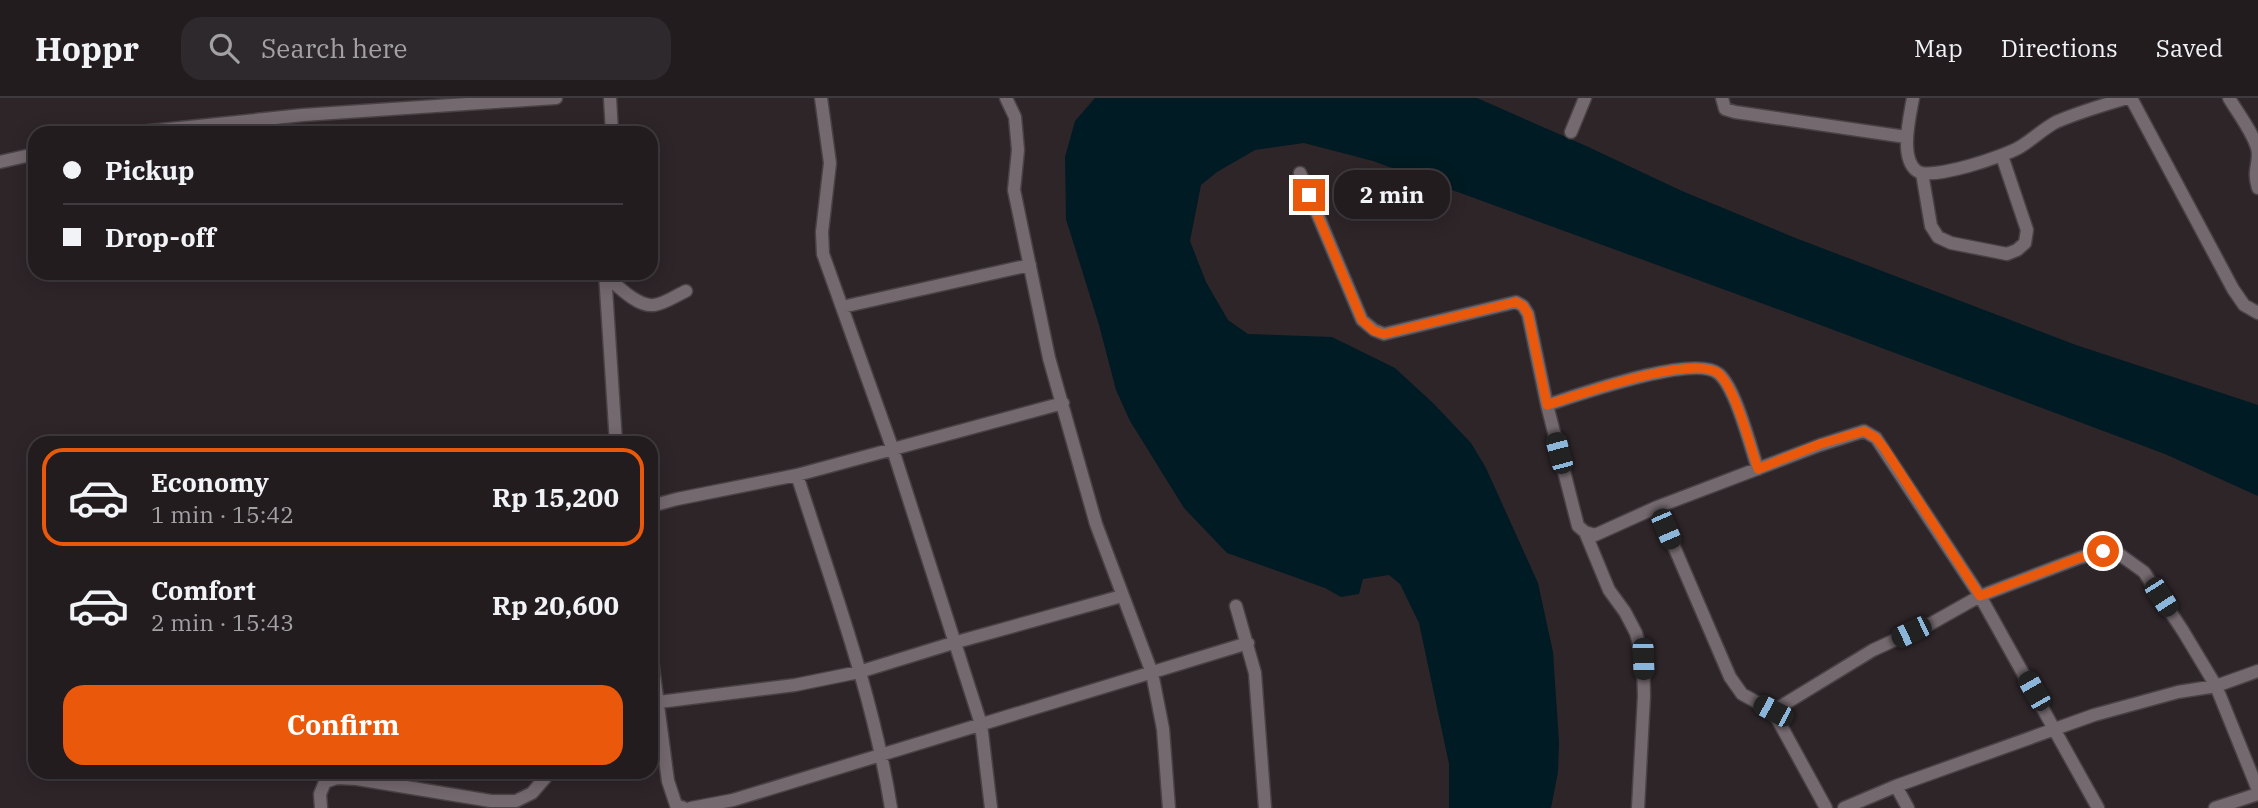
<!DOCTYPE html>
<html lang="en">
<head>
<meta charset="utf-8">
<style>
	body { margin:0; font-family:"IBM Plex Serif",serif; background:#2e292c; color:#f1f3f6; height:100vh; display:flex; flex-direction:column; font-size:26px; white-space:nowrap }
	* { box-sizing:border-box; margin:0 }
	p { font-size:23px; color:#a2a1a4 }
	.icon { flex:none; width:38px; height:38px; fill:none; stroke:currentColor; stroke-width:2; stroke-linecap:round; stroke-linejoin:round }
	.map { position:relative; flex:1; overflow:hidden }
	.drawer { position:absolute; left:28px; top:338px; width:630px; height:343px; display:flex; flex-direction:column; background:#221c1f; border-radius:21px; box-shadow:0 4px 18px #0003,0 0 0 2px #3f3a3d }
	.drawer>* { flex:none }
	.guide { position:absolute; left:28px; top:28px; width:630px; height:154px; border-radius:21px; box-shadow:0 4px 18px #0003,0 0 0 2px #3f3a3d; display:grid; align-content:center; height:154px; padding:0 35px; background:#221c1f }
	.end { position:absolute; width:32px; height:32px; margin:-16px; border:9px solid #ea580c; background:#fff; box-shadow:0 0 0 4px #fff }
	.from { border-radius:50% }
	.bubble { position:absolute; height:49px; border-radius:21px; background:#221c1f; box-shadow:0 4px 18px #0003,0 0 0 2px #3f3a3d; font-size:23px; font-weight:700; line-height:49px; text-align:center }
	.car { position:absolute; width:21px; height:42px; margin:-21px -10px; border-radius:9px; box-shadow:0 0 5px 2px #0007; background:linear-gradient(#222 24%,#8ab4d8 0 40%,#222 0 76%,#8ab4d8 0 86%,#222 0) }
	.guide b { display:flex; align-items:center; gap:24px; height:66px; font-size:26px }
	.guide b+b { border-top:2px solid #3f3a3d }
	.guide i { width:18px; height:18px; background:#f1f3f6 }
	ul { padding:12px 0 0; list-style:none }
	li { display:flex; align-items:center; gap:21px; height:98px; margin:0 14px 10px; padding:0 21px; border:4px solid transparent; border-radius:21px }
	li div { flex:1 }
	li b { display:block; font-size:26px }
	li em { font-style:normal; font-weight:700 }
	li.active { border-color:#ea580c }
	li>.icon { width:63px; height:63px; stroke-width:1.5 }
	.primary-button { display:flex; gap:14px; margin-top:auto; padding:14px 35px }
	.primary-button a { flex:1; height:80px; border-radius:21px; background:#ea580c; color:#fff; font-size:28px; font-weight:700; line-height:80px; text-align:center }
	header { display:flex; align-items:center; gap:42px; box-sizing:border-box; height:98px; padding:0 35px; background:#221c1f; border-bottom:2px solid #3f3a3d }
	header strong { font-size:33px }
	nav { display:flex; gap:38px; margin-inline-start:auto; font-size:24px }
	.search { width:490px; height:63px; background:#2e292c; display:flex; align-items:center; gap:18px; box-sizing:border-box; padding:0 24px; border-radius:21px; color:#a2a1a4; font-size:26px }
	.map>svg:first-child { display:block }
	.water { fill:#001b23 }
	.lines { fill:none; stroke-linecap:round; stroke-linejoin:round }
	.minor-casing { stroke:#494245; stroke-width:15 }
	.minor { stroke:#74696e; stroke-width:12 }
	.route { stroke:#ea580c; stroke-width:9 }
</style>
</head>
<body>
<header>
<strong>Hoppr</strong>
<div class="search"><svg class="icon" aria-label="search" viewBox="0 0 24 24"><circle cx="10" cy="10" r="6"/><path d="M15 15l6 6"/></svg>Search here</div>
<nav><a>Map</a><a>Directions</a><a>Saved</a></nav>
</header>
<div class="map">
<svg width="2258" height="710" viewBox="0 0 2258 710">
	<rect width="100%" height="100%" fill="#2e2529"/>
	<path class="water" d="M1095,0h382l107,47 98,46 111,46 283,108 182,60v91l-93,-42 -374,-140 -418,-153 -69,-18 -49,7 -38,22 -16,13 -11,56 16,41 22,38 20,14 84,3 63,31 38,35 38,40 15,25 52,115 15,69 6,90 -1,30 -7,36h-102v-44l-30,-141 -19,-39 -11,-9 -26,4 -4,15 -18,3 -16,-9 -98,-35 -43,-45 -54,-87 -14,-31 -17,-65 -33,-106 -1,-62 10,-36z"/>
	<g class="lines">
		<defs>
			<path id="minor" d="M610,0l2,35
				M821,0l9,65 -8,69 1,22 70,196 88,274 10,84
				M1006,0l9,19 3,33 -4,40 35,168 47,166 56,149 11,56 6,79
				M1722,0l3,11 10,3 171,25
				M1913,0c-3,18 -14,60 4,73 14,10 88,-15 103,-24 13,-8 23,-18 36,-25 23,-10 47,-17 71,-24
				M2131,0l102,191 11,16 14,8
				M2229,0c8,14 29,41 29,56 0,15 -5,16 0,34
				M1571,34l14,-34
				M131,35l172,-18 253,-17
				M0,64l35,-8
				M1300,75l62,147 12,10 10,4 132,-32 7,4 5,8 19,91 31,121 7,6 10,3 62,-28 163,-62 44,-14 12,7 104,158 118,212
				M1922,75l9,53 7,11 13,6 56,11 10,-4 8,-7 2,-13 -25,-74
				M605,175l11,170
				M605,177c12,10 32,32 49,30 10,-1 23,-10 32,-14
				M842,209l188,-42
				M1547,307c31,-10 148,-52 172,-31 17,15 31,72 39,95
				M797,377c35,110 76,219 94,333
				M651,408l26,-7 120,-24 266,-72
				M1657,409l73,170 12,17 31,17 53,97
				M1585,434l24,58 16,22 11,21 7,26 1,37 -6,112
				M1236,508l19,67 10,135
				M651,554l17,129 8,24 8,3
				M651,605l144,-18 64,-13 94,-29 169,-47
				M1773,613l100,-61 59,-27 48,-27 99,-38 24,-7 16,3 25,18 39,59 33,55 42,104
				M1896,688l12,22
				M321,710l-1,-14 5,-12 12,-4 20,1 134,22h25l16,-8 13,-15 1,-6
				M691,710l42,-8 515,-157
				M1844,710l52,-22 198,-71 84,-23 38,-6 42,-15
				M2215,710l43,-14"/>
		</defs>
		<use href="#minor" class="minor-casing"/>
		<use href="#minor" class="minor"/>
	</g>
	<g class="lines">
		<path class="route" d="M1309,97l53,125 12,11 10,3 132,-32 7,4 5,8 19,91c31,-10 148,-52 172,-31 17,16 31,72 39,95l62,-25 44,-13 12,7 8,10 96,148 99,-38 24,-7"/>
	</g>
</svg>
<i class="end from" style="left:2103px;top:453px"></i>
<i class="end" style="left:1309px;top:97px"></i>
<div class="bubble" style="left:1334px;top:72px;width:116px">2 min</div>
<i class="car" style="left:1559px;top:355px;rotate:345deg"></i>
<i class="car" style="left:1666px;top:431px;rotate:157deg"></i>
<i class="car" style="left:2161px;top:499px;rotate:147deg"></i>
<i class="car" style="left:1911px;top:534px;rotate:244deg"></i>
<i class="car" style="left:1643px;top:561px;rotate:178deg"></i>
<i class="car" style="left:2034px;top:593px;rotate:330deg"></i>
<i class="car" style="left:1773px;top:613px;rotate:298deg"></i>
<div class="guide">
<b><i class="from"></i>Pickup</b>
<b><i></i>Drop-off</b>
</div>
<section class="drawer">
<ul>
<li class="active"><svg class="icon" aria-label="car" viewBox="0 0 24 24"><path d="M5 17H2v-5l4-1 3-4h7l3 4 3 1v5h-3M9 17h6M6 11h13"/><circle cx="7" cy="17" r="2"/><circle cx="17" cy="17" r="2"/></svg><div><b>Economy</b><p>1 min · 15:42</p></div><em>Rp 15,200</em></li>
<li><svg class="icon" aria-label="car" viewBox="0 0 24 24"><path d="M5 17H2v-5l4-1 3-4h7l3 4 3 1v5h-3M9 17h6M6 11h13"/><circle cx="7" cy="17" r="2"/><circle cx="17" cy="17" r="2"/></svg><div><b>Comfort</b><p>2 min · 15:43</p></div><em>Rp 20,600</em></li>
</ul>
<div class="primary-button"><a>Confirm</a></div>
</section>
</div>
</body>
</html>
